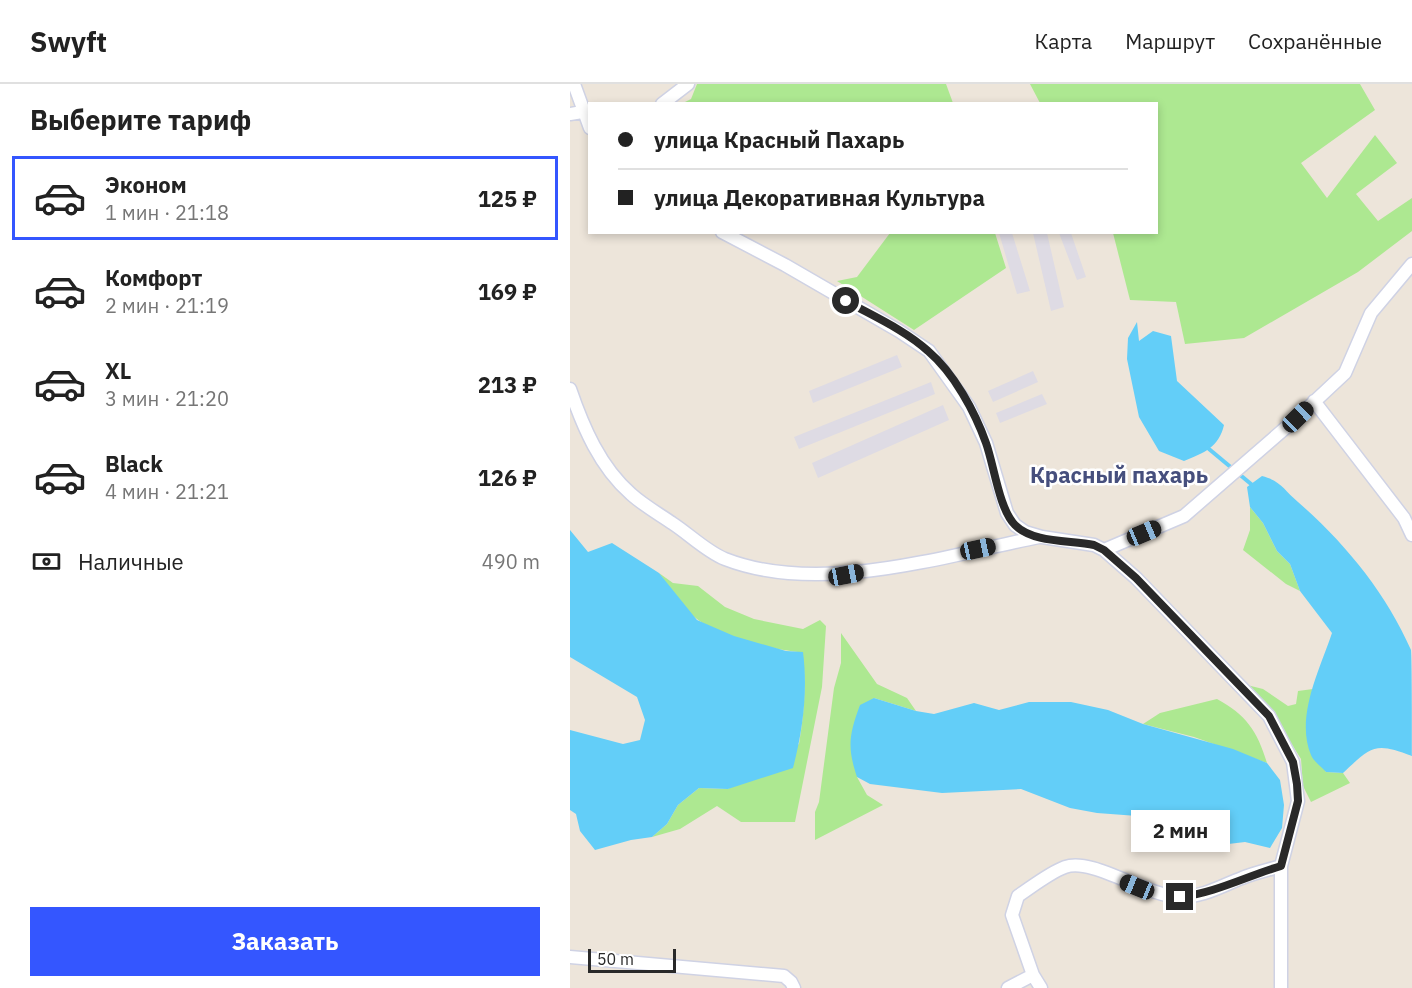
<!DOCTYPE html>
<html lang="ru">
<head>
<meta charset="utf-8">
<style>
	body { margin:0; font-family:"IBM Plex Sans",sans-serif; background:#f6f6f6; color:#222; height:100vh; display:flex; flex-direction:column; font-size:22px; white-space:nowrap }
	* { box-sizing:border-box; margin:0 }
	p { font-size:20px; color:#767676 }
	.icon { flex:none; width:33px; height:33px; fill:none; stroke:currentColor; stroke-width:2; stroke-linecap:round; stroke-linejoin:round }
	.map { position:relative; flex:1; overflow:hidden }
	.details { display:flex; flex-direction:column; background:#fff; width:570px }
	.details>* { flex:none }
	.top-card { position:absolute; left:18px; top:18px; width:570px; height:132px; border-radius:0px; box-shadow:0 3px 9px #0003; display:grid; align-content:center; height:132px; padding:0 30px; background:#fff }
	.scale { position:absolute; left:18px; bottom:15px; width:88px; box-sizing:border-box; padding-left:6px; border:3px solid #292929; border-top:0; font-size:16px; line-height:21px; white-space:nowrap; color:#292929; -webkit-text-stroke:4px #fff; paint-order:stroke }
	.end { position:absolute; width:27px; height:27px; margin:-14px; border:8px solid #292929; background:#fff; box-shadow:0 0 0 3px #fff }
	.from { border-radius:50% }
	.bubble { position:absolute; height:42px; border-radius:0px; background:#fff; box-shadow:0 3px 9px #0003; font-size:20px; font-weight:700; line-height:42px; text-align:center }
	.car { position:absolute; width:18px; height:36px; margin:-18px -9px; border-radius:8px; box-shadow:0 0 4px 2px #0007; background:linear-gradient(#222 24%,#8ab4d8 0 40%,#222 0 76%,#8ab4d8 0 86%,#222 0) }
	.top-card b { display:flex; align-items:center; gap:21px; height:57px; font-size:22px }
	.top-card b+b { border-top:2px solid #e0e0e0 }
	.top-card i { width:15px; height:15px; background:#222 }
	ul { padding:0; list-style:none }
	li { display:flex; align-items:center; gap:18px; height:84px; margin:0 12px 9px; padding:0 18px; border:3px solid transparent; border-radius:0px }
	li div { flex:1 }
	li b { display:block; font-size:22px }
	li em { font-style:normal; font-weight:700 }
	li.on { border-color:#3456ff }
	li>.icon { width:54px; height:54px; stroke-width:1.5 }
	h2 { padding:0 30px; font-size:27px; line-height:72px }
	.pay { display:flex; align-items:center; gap:15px; height:66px; padding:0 30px; font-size:22px }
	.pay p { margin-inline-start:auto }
	.primary-button { display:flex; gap:12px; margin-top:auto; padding:12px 30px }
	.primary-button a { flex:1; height:69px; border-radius:0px; background:#3456ff; color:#fff; font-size:24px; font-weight:700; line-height:69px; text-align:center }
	header { display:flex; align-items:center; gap:36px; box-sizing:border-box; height:84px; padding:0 30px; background:#fff; border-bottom:2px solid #e0e0e0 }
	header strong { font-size:28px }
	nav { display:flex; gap:33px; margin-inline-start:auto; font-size:21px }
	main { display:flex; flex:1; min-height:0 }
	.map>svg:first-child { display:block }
	.industrial { fill:#dedbe4 }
	.green { fill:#ade891 }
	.water { fill:#63cef8 }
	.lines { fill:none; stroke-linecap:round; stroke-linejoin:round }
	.stream { stroke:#63cef8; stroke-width:4 }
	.street-casing { stroke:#cfd2e4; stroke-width:15 }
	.street { stroke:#fff; stroke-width:12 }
	.route { stroke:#292929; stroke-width:8 }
	.labels { text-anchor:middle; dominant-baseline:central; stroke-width:5; stroke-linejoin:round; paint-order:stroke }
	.district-label { font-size:22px; font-weight:bold; fill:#464f7d; stroke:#fff }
</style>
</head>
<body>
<header>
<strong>Swyft</strong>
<nav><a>Карта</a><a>Маршрут</a><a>Сохранённые</a></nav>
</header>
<main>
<section class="details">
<h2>Выберите тариф</h2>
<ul>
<li class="on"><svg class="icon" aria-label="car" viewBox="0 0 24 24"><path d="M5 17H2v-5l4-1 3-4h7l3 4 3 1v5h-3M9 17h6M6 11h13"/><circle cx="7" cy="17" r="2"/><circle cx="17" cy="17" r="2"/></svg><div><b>Эконом</b><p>1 мин · 21:18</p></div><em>125 ₽</em></li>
<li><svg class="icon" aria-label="car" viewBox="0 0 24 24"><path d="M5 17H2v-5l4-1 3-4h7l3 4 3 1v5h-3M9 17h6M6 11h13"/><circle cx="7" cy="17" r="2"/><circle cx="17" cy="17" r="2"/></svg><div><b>Комфорт</b><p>2 мин · 21:19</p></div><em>169 ₽</em></li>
<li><svg class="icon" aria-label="car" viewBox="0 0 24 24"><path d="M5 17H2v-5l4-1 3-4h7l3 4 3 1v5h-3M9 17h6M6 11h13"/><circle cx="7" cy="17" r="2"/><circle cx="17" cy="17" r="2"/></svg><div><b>XL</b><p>3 мин · 21:20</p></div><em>213 ₽</em></li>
<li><svg class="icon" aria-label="car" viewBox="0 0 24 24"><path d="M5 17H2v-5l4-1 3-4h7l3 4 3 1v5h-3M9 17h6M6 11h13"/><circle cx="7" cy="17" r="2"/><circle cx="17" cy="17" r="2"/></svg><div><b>Black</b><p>4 мин · 21:21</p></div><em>126 ₽</em></li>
</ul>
<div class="pay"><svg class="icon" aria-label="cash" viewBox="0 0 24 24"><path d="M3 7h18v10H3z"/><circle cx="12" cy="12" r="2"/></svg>Наличные<p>490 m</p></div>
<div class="primary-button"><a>Заказать</a></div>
</section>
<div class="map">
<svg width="842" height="904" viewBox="0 0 842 904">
	<rect width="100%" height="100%" fill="#ede5da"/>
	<path class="industrial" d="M429,149h13l18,58 -13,3z
		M463,149h14l17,74 -13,4z
		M489,149h12l15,44 -9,3z
		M327,271l5,12 -89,36 -4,-12z
		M463,287l5,11 -45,20 -5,-11z
		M361,298l4,12 -136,55 -5,-12z
		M472,310l5,10 -47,19 -4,-10z
		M373,321l6,15 -131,58 -6,-15z"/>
	<path class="green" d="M127,0h249l7,19h-270l8,-4z
		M460,0h330l15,26 -74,53 26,35 48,-63 22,28 -41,31 22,27 34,-23v33l-54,41 -114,66 -59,6 -9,-42 -46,-2 -17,-67 43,-1v-128l-116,-1z
		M320,149h105l11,35 -92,62 -77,-49 20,-4z
		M680,423l13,16 14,28 13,13 10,27 -14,-7 -43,-34 7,-20z
		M89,489l14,10 25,3 27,21 29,12 49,10 17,-9 6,6 -4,61 -27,135h-54l-24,-16 -37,23 -28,8 15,-13 11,-19 21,-17 29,1 71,-45c5,-31 8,-61 3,-92 -26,-1 -84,-16 -105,-33 -16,-11 -27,-31 -38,-46z
		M271,549l36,51 30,14 9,13 -42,-13 -17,79 10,18 16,10 -68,35v-28l4,-10 15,-114 7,-25z
		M677,601l16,4 25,17 8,-2 2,-13 15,-2c-12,41 -5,47 13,83l17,1 7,10 -39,19 -8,-16 -2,-27 -19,-30z
		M647,615c29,16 40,31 50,64l-73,-26 -51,-13 17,-11z"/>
	<path class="water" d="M567,238l2,19 14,-10 18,5 6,45 47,44c-5,22 -20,28 -40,36l-25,-10 -20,-34 -12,-58 1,-21z
		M692,392c19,5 22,14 36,26 47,41 88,91 113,148 1,12 1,88 1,106 -38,-15 -41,-9 -69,17l-17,-1c-4,-5 -13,-11 -15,-17 -16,-38 9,-86 21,-122l-32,-42 -10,-27 -13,-13 -14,-28 -13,-16 -3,-20z
		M0,446l18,22 24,-9 47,30 38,47 37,16 52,15 17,1c5,39 0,78 -10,116l-65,21 -29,-1 -21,17 -11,19 -15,13 -21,3 -36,10 -15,-19 -4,-17 -6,-4v-80l53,14 17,-4 5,-20 -8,-23 -67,-40z
		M304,614l42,13 18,3 40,-11 25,7 30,-8h42l37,8 35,14 90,25 34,14 13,17 4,25 -2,23 -12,20 -25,-6 -25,3 -21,-20 -35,-7 -67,-5 -27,-5 -49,-19 -79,4 -72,-9 -13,-7c-10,-30 -8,-42 3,-72z"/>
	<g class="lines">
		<path class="stream" d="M639,365l42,35"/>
		<defs>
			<path id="street" d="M4,0l16,44
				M92,20l26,-20
				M0,30l12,-2
				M152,148l63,33 114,66 30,20 40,56 17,36 21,70 8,12 10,7 17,5 52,8 10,5 32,28 133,138 24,46 5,39 -17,65v122
				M0,305c13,38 30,78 61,105 12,11 28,20 41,29 17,11 35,29 53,36 95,37 219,-3 314,-22
				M744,317l90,117 8,17
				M534,466l80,-34 114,-99 47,-44 26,-60 41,-49
				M0,873l214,19 7,6 3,6
				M438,904l25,-13
				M471,904l-8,-13 -21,-60 6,-19c15,-10 31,-23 47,-29 28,-10 80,29 115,30 23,0 41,-11 62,-19 12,-5 26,-8 39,-12"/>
		</defs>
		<use href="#street" class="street-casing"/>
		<use href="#street" class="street"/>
	</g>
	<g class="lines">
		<path class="route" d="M276,217c27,15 59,29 82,50 26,22 47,61 58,92 8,22 13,66 29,82 18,18 55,15 79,20l10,5 32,28 133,138 24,46 4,22 1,17 -17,65c-34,10 -66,27 -101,31"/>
	</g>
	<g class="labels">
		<g class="district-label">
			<text x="549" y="390">Красный пахарь</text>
		</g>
	</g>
</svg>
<div class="scale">50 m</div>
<i class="end from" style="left:276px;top:217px"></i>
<i class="end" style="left:610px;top:813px"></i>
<div class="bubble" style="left:561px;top:726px;width:99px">2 мин</div>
<i class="car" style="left:728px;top:333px;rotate:46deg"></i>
<i class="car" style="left:574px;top:449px;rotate:67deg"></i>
<i class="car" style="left:408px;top:465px;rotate:78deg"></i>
<i class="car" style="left:276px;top:491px;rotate:79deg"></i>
<i class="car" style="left:567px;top:803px;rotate:292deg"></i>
<div class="top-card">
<b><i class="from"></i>улица Красный Пахарь</b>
<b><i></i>улица Декоративная Культура</b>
</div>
</div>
</main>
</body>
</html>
